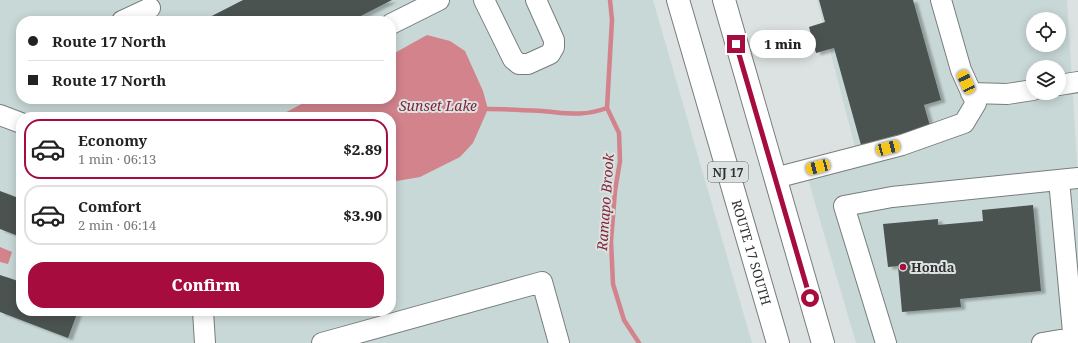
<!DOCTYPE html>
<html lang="en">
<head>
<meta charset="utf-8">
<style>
	body { margin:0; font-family:"Noto Serif",serif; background:#f2f2f2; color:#222; height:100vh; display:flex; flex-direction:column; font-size:15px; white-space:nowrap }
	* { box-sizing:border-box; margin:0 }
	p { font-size:13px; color:#767676 }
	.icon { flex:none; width:22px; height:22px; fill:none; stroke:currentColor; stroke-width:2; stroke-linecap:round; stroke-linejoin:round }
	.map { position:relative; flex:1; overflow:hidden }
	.details { position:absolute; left:16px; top:112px; width:380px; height:204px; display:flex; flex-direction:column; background:#fff; border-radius:16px; box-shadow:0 2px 10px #0003 }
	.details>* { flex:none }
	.guide { position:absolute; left:16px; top:16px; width:380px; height:88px; border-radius:16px; box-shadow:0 2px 10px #0003; display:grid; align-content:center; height:88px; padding:0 12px; background:#fff }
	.tools { position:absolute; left:1026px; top:12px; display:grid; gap:8px }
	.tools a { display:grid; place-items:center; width:40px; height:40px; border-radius:50%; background:#fff; box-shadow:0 2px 10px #0003; font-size:20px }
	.end { position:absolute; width:18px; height:18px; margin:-9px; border:5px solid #a60c3d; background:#fff; box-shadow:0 0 0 2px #fff }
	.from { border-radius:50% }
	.bubble { position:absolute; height:28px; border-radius:14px; background:#fff; box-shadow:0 2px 10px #0003; font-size:13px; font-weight:800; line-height:28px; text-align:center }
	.car { position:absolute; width:12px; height:24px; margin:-12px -6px; border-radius:5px; box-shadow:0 0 3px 1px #0007; background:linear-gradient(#f5c518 24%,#345 0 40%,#f5c518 0 76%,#345 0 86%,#f5c518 0) }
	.guide b { display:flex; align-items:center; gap:14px; height:38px; font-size:15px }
	.guide b+b { border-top:1px solid #e0e0e0 }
	.guide i { width:10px; height:10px; background:#222 }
	ul { padding:7px 0 0; list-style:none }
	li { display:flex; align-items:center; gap:12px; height:60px; margin:0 8px 6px; padding:0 4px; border:2px solid #e0e0e0; border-radius:16px }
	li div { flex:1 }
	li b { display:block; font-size:15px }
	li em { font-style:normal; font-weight:800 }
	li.current { border-color:#a60c3d }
	li>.icon { width:36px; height:36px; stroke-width:1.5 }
	.action { display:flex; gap:8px; margin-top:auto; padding:8px 12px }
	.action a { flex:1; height:46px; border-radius:16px; background:#a60c3d; color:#fff; font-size:16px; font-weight:800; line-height:46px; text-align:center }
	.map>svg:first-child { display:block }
	.built { fill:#c8d8d6; fill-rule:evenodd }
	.water { fill:#d2838c }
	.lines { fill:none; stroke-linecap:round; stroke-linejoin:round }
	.stream { stroke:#d2838c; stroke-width:4.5 }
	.building { fill:#4c5251; filter:url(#shadow) }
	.minor-casing { stroke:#777e7d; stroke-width:22 }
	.highway-casing { stroke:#777e7d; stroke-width:24 }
	.minor { stroke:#fff; stroke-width:20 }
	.highway { stroke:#fff; stroke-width:22 }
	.route { stroke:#a60c3d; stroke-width:5 }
	.poi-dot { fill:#a60c3d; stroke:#dbe2e1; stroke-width:1.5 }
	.labels { text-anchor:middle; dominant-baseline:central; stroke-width:4; stroke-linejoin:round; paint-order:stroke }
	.shield { fill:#dbe2e1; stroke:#636766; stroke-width:1 }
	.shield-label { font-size:12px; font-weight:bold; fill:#303232 }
	.street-label { font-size:13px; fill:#303232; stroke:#dbe2e1 }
	.poi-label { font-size:13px; font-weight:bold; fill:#303232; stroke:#dbe2e1; text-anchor:start }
	.water-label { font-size:14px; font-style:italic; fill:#832539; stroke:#dbe2e1 }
</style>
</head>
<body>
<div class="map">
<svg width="1078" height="343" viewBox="0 0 1078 343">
	<defs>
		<filter id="shadow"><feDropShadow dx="4.5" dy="2.5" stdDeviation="1" flood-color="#0004"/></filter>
	</defs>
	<rect width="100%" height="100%" fill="#dbe2e1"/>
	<path class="built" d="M0,0h653l99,343h-752zM21,21h370v78h-370zM21,117h370v194h-370z
		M817,0h250l11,178v165h-222l-53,-181 52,-15zM1033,19h26v26h-26zM1033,67h26v26h-26z"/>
	<path class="water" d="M427,35l23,6 15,10 18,40 5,18 -15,34 -13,14 -40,20 -29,5v-65h-114l34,-18h80v-44z
		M0,247l12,5 -4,12 -8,-2z"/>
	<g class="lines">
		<path class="stream" d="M607,108l12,25 1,28 -5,30 -4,50 2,43 11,36 15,23
			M488,109c18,0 36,1 54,2 25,2 40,6 65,-3l5,-88 -2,-20"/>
	</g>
	<path class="building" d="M243,0h149l-41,21h-149z
		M819,0h94l28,100 -17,5 6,21 -69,19 -27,-97 -18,5 -7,-26 16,-5z
		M0,191l21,8v38l-21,-8z
		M1033,205l8,86 -81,8 1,8 -59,5 -4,-46 -10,1 -5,-43 55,-5v6l45,-4 -1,-11z
		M0,275l21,7v29h57l-10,27 -68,-26z"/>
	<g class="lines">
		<defs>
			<path id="minor" d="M484,0l29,59 6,5h9l22,-10 4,-7v-7l-18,-40
				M122,21l28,-13
				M391,24l48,-24
				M1059,85l19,-3
				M971,93l36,1 26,-4
				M0,115l21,8
				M775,178l127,-33 62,-22 12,-20 -15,-33 -20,-70
				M1059,180l15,163
				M203,311l2,32
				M322,343l220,-61 17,61
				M886,343l-42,-137 48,-9 186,-19
				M1042,343l36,-6"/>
			<g id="highway">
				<path id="s1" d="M678,0l100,343"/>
				<path d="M724,0l99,343"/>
			</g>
		</defs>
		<use href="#minor" class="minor-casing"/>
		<use href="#highway" class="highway-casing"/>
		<use href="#minor" class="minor"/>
		<use href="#highway" class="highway"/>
	</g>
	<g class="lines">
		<path class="route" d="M736,44l74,254"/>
	</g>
	<circle class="poi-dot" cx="903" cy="267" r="4"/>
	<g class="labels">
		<rect class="shield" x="708" y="162" width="40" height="20" rx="3"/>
		<g class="shield-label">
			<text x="728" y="172">NJ 17</text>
		</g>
		<g class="street-label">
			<text stroke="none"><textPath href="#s1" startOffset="263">ROUTE 17 SOUTH</textPath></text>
		</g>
		<g class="poi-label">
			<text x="911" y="267">Honda</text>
		</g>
		<g class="water-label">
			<text x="438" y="105">Sunset Lake</text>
			<text transform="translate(605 202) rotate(-86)">Ramapo Brook</text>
		</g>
	</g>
</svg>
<div class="tools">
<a><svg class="icon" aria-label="locate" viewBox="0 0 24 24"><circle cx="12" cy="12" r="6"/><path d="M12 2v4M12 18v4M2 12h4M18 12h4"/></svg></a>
<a><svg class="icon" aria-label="layers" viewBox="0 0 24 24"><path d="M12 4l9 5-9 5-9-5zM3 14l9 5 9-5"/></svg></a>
</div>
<i class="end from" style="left:810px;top:298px"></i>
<i class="end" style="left:736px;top:44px"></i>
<div class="bubble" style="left:750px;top:30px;width:66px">1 min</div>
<i class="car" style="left:966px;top:82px;rotate:335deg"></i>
<i class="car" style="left:888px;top:148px;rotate:75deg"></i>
<i class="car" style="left:818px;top:167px;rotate:255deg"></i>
<div class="guide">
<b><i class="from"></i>Route 17 North</b>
<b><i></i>Route 17 North</b>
</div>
<section class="details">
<ul>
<li class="current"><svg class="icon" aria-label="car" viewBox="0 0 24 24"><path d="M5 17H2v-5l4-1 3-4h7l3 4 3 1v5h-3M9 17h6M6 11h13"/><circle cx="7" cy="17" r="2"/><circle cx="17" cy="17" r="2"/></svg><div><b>Economy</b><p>1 min · 06:13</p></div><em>$2.89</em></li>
<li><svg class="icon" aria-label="car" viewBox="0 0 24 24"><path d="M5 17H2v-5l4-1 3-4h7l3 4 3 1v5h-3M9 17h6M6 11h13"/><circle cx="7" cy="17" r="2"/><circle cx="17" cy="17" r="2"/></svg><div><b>Comfort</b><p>2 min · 06:14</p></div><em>$3.90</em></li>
</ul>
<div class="action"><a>Confirm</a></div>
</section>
</div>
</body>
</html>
